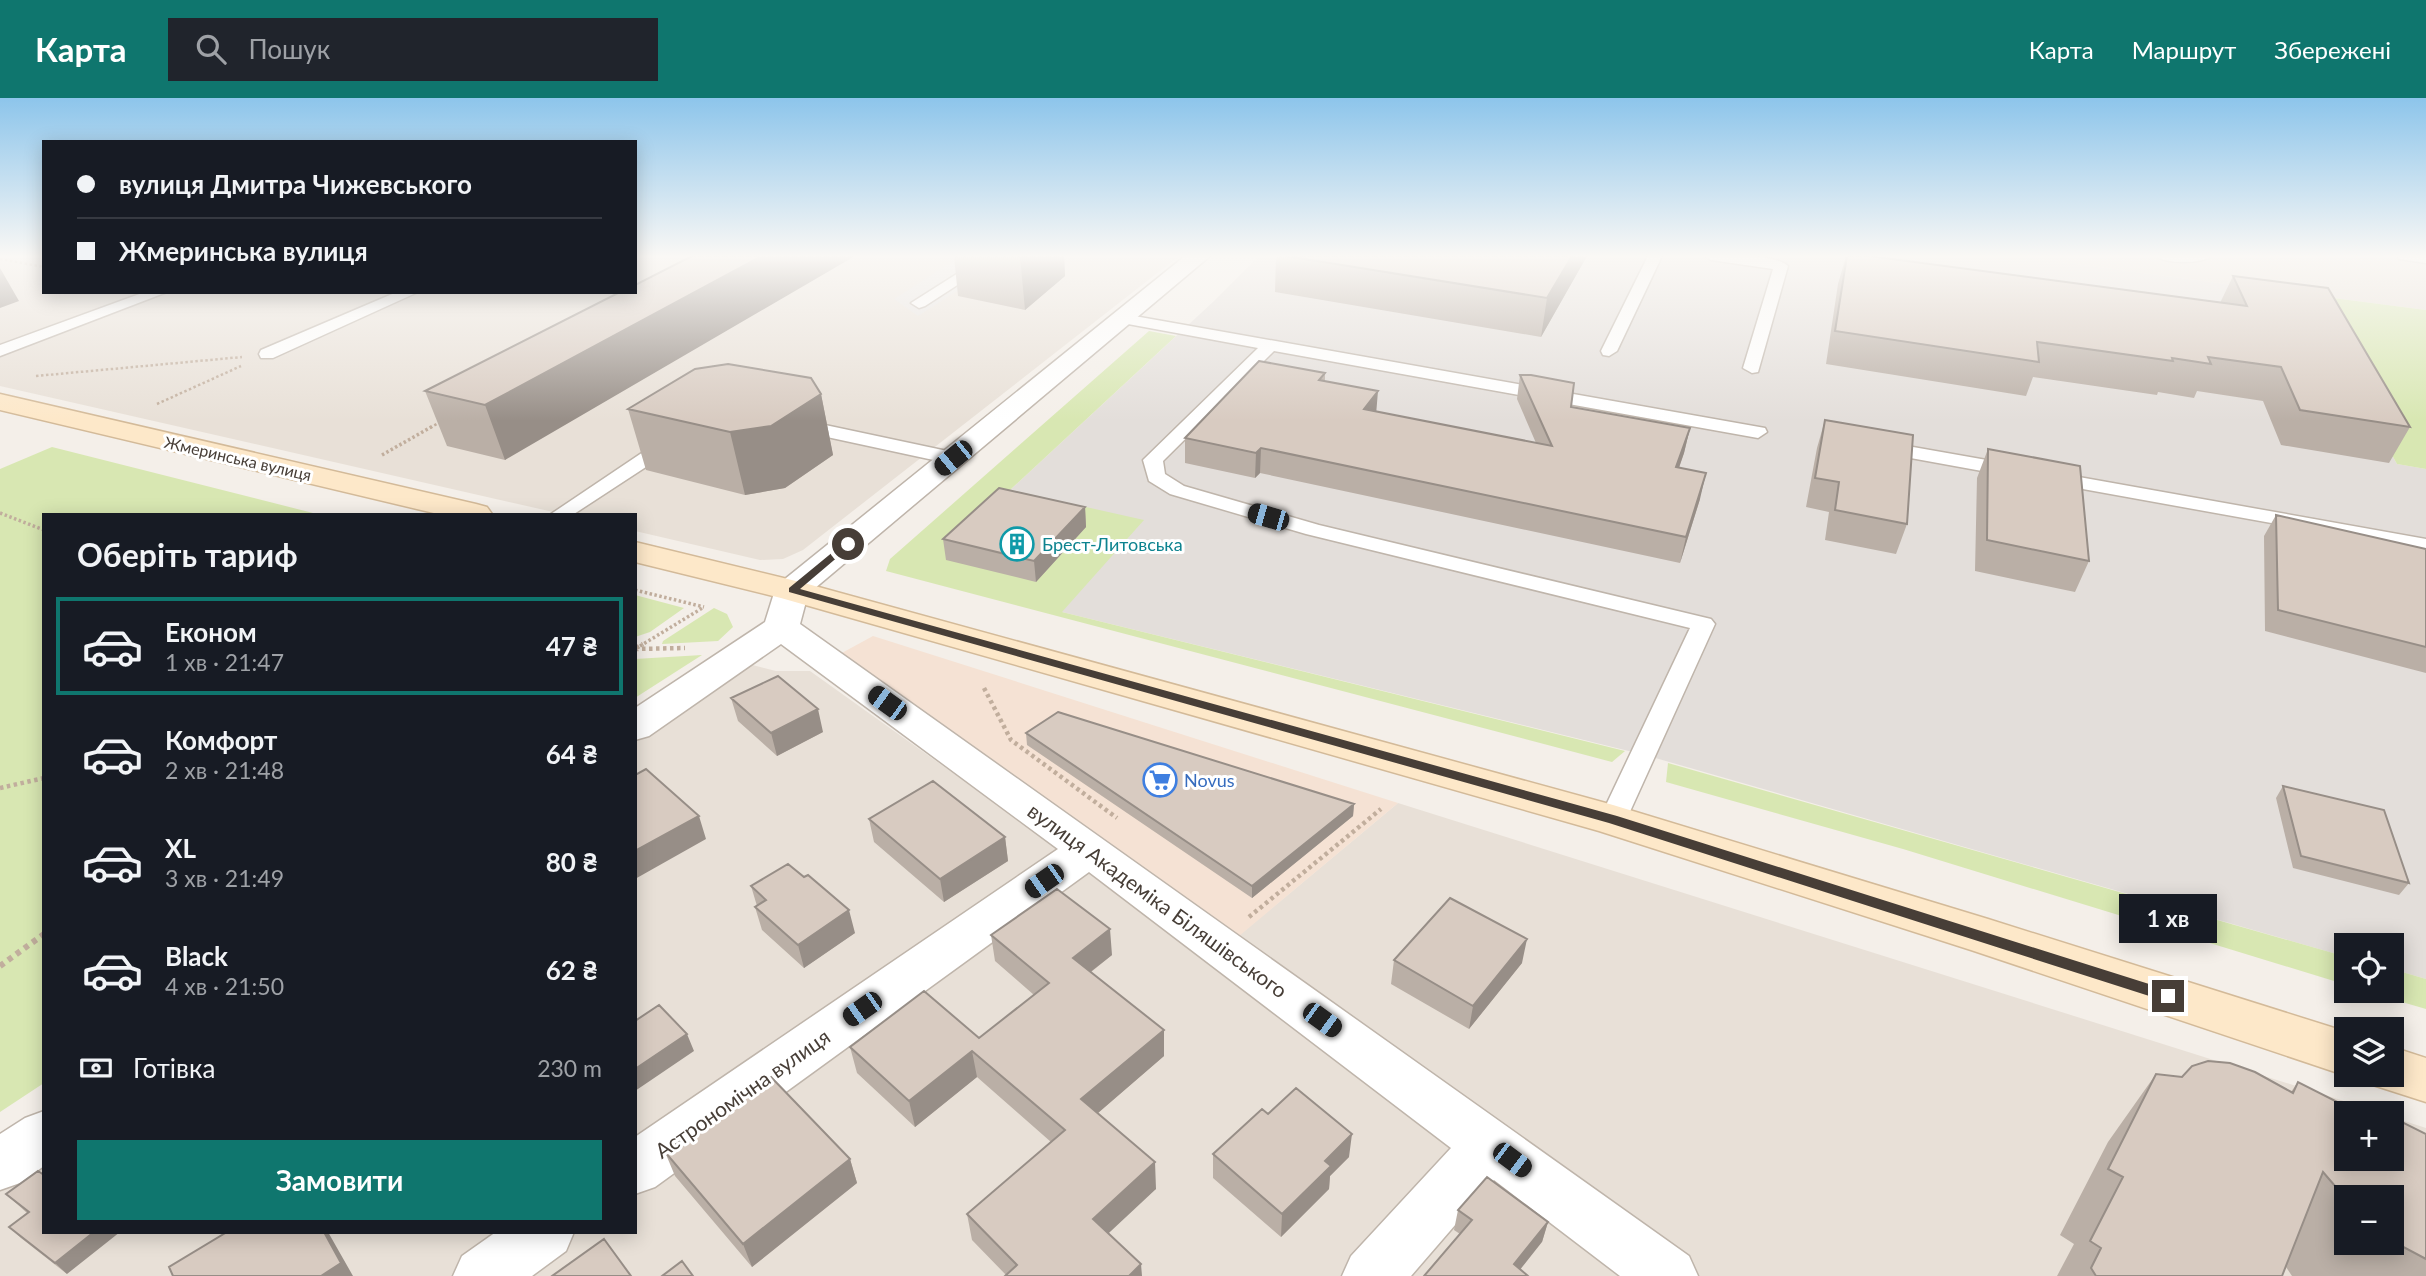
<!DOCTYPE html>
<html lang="uk">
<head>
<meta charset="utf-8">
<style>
	body { margin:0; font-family:Lato,sans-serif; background:#20242c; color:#f1f3f6; height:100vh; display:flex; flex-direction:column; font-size:26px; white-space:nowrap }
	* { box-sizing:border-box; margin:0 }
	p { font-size:23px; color:#9ea1a6 }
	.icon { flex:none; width:38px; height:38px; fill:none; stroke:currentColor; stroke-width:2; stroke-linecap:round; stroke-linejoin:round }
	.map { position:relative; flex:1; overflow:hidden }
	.side { position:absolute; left:42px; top:415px; width:595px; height:721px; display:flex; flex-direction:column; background:#171b24; border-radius:0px; box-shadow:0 4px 18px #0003 }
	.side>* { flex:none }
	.hud { position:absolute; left:42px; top:42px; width:595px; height:154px; border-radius:0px; box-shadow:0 4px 18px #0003; display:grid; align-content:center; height:154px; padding:0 35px; background:#171b24 }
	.controls { position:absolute; left:2334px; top:835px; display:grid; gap:14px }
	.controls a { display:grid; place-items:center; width:70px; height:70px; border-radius:0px; background:#171b24; box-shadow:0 4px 18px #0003; font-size:35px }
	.end { position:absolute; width:32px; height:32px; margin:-16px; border:9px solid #473e37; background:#fff; box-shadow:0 0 0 4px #fff }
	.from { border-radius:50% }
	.bubble { position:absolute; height:49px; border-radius:0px; background:#171b24; box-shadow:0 4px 18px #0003; font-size:23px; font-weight:700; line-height:49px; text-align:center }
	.car { position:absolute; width:21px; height:42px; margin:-21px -10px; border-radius:9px; box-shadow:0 0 5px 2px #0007; background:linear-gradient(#222 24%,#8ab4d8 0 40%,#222 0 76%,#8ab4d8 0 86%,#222 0) }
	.hud b { display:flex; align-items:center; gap:24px; height:66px; font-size:26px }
	.hud b+b { border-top:2px solid #363941 }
	.hud i { width:18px; height:18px; background:#f1f3f6 }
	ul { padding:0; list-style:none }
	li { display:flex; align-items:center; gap:21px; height:98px; margin:0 14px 10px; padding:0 21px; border:4px solid transparent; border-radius:0px }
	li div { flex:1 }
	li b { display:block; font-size:26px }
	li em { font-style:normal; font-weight:700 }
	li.selected { border-color:#0f766e }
	li>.icon { width:63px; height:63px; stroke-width:1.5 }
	h2 { padding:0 35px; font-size:32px; line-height:84px }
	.pay { display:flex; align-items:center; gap:18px; height:77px; padding:0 35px; font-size:26px }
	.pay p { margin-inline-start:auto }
	.action { display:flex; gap:14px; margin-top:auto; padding:14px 35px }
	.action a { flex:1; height:80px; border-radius:0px; background:#0f766e; color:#fff; font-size:28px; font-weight:700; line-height:80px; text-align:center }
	header { display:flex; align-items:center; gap:42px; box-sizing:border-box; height:98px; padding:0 35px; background:#0f766e; color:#fff }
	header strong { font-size:33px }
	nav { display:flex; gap:38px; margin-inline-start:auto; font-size:24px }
	.search { width:490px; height:63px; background:#20242c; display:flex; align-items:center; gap:18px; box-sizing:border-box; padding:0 24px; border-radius:0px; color:#9ea1a6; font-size:26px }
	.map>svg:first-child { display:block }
	.residential { fill:#e8e0d7; fill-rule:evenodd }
	.commercial { fill:#f5e2d4 }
	.industrial { fill:#e3deda }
	.green { fill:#d8e7b2 }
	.parking { fill:#e5e2e0 }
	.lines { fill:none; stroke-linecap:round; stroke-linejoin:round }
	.lane-casing { stroke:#bfb5ab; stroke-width:3 }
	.street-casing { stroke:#bfb5ab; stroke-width:3 }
	.secondary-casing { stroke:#d3ba99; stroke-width:3 }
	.path-far3 { stroke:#c1ae9d; stroke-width:2.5; stroke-dasharray:2.5 2.5; stroke-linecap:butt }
	.path-far2 { stroke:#c1ae9d; stroke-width:3.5; stroke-dasharray:2.5 2.5; stroke-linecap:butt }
	.path-far1 { stroke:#c1ae9d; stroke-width:4.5; stroke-dasharray:3.5 3.5; stroke-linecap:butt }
	.path { stroke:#c1ae9d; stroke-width:6; stroke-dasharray:5 5; stroke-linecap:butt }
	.lane { fill:#fff; fill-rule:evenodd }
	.street { fill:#fff; fill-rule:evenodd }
	.secondary { fill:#fde8c9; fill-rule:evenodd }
	.wall { fill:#baafa6; fill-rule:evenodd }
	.shaded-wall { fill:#978e87 }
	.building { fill:#d8cbc1; stroke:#978e87; stroke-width:2 }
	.route { fill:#473e37 }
	.labels { text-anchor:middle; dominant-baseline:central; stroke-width:6; stroke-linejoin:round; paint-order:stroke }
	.far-street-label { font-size:16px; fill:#473e37; stroke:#fff }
	.culture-label { font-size:18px; fill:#0d838f; stroke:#fff; text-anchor:start }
	.shop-label { font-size:18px; fill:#366cbe; stroke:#fff; text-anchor:start }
	.near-street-label { font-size:21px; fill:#473e37; stroke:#fff }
</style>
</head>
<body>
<header>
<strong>Карта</strong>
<div class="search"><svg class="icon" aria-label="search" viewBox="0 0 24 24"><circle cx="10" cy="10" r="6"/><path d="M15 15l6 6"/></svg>Пошук</div>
<nav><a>Карта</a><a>Маршрут</a><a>Збережені</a></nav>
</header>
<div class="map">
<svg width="2426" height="1178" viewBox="0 0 2426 1178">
	<rect width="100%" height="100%" fill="#f4efe9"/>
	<path class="residential" d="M0,158h44v36h591v-36h544l-376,294 -20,9 -23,1 -125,-29v-17h-73l-562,-128z
		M2015,158h411v54l-124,-16z
		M741,564l35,9h34l402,287 186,-155 984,310h-35v45h45v-41l34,11v148h-2426v-87l44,-31v74h591v-494zM2347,1099h45v45h-45z"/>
	<path class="commercial" d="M873,538l525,167 -159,133 -399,-282z"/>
	<path class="industrial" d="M1259,158h756l287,38 95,170 29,5v510l-34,-10v-24h-45v12l-702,-202 -583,-143 -53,-121 205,-190z"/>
	<path class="green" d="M2302,196l124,16v159l-29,-5z
		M1149,233l27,5 -166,154 134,30 -82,92 563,139 -13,11 -726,-191 4,-12z
		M52,349l265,67h-273v569l-44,29v-643z
		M635,497l49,13 -34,24 -15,5z
		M714,510l13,6 6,13 -15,14 -56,3 1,-3z
		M702,557l-64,41 -3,2v-39z
		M1668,665l679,194v28l-444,-136 -237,-67z
		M2392,871l34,10v30l-62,-18 28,-1z"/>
	<path class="parking" d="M961,158l29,14 -72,46 -24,-17z"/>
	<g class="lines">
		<defs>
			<path id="lane" d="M985,158h17l-77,50 -6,2 -8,-5z
				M1648,158h14l-45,95 -8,5 -6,-1 -2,-4z
				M1704,158c20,0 70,-3 84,10l-30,106 -6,1 -9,-5 30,-99 -62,-9z
				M2156,158h55c-9,8 -46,8 -55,0z
				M2397,158h29v7l-27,-4z
				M145,194h22l-167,64v-11z
				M397,194h21l-145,66h-12l-2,-4 2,-4z
				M1123,216l642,114 2,4 -9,6 -484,-87 -111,110 2,13 19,12 135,39 392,94 4,5 -92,203 -10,3 -10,-3 -4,-7 91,-192 -384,-94 -136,-40 -21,-13 -6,-21 115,-112 -141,-26 -2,-3z
				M797,321l155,33 10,6 -10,6 -162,-35 -2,-4 2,-4z
				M671,338l9,6 -2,4 -104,68h-23l113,-76z
				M1879,343l136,24 10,6 -10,6 -143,-26 -2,-4 2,-4z
				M2051,374l375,67v12l-382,-69 -3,-4 3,-4z"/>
			<path id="street" d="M1185,158h25l-402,338 -8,30 889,632 9,20h-78l-126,-96 -83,96h-69l9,-20 100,-108 -362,-276 -434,315 -20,7v-57l423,-288 -277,-205 -132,92 -14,4v-32l130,-86 10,-32 5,-7z
				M44,1013v55l-24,17 -20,7v-56l25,-16z
				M496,1134h78l-8,19 -34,25h-79l9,-20z"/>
			<path id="secondary" d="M0,296l476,110 11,3 5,7h-54l-438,-104z
				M635,444l169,41 809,222 375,114 359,113v42h3l-3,2 -376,-126 -372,-119 -818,-233 -146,-36z
				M2392,949l34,11v44l-53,-17 -4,-11h23z"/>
		</defs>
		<use href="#lane" class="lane-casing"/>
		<use href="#street" class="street-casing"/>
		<use href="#secondary" class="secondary-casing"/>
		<path class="path-far3" d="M0,161l44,8
			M36,278l206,-19
			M157,306l84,-38
			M430,330l10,-6"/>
		<path class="path-far2" d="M382,357l51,-29
			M0,415l44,17
			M635,492l69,17
			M640,548l64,-39"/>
		<path class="path-far1" d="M636,550l7,-4
			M635,551l50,-1
			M984,590l27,52 106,78
			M0,690l44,-10
			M1249,819l132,-108"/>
		<path class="path" d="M0,868l44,-32"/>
		<use href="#lane" class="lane"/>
		<use href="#street" class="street"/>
		<use href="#secondary" class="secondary"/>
	</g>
	<path class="wall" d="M692,158l-187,204 -58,-14 -22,-55z
		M954,158h110l1,20 -40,34 -67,-14z
		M1276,158h311l-46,81 -266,-45z
		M1846,158l374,47 13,-27 177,151 -21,36 -108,-18 -18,-44 -66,-10 -3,7 -36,-6 -1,3 -124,-18 -7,19 -200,-32 12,-80z
		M1325,275v8l51,31 160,31 -19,-44 3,-24 51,32 119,21 -6,25 -5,15 21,31 -20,64 -420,-90 -5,5 -70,-15v-25z
		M821,296l12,61 -48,33 -40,7 -99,-25 -18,-61z
		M1825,322l82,104 -11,30 -71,-14 4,-28 -23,-5 11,-59z
		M1988,351l101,112 -14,31 -100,-21 2,-93z
		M1085,409l1,20 -50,55 -90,-22 -3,-21z
		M2276,417l150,34v124l-161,-42 -1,-95z
		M731,600l92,34 -46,24 -39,-35z
		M1026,635l328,71 -1,12 -101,82 -225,-153z
		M2283,688l126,97 -10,12 -106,-27 -17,-70z
		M869,721l136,18 3,24 -64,41 -70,-60z
		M751,788l104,47 -51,35 -42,-38 -7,-23 2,-1z
		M991,837l121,20 -21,17 73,84 -66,57 58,76 -150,86 -34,-35 -5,-26 84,-72 -74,-65 -62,50 -58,-54 -7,-26 129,-9 55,-43 -39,-34z
		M1394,862l128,3 -53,66 -78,-45z
		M2156,976l135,18 7,-10 49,31 79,21v142h-134l-6,-9 -4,9h-225l17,-32 -14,-9 48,-93zM2347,1099h45v45h-45z
		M1268,1016l81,43 -19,19 -1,13 -48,48 -68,-59v-24z
		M665,1054l185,7 7,24 -105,84 -77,-91z
		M44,1077l23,99 -46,-36 -12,-11 18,-14 -21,-19z
		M1458,1112l90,12 -6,20 -82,-8 -6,-4z"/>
	<path class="shaded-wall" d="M762,158h93l-350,204 -20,-55z
		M1020,158h44l1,20 -40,34z
		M1572,158h15l-46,81 6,-39z
		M0,170l19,33 -19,7z
		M1378,293l-2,24 -12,-6z
		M821,296l12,61 -48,33 -40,7 -15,-63z
		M1690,330l-6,25 -14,40 6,-26z
		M1261,350l-1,25 -5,5 1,-25z
		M1706,375l-6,26 -20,64 6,-26z
		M1085,409l1,20 -50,55 -2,-21z
		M818,611l5,23 -46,24 -6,-23z
		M1354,706l-1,12 -101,82v-12z
		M699,718l7,23 -71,40v-28z
		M1005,739l3,24 -64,41 -4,-23z
		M849,812l6,23 -51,35 -6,-23z
		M1110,831l2,26 -37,29 -2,-26z
		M1527,841l-5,24 -53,66 4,-23z
		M1164,932v26l-80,69 -3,-26z
		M687,936l7,17 -59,40v-22z
		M972,953l5,26 -62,50 -6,-26z
		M1352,1036l-3,23 -19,19 -1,13 -48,48 1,-23 43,-53z
		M850,1061l7,24 -105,84 -9,-23z
		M1155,1064l1,27 -60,56 -3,-26z
		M1548,1124l-6,20 -27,34 -1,-12z
		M94,1134h26l-53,42 -12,-11z
		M324,1134h4l25,44h-32z
		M1141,1166l1,12h-13z"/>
	<path class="building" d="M692,158h70l-277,149 -60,-14 195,-99h15v-7z
		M1286,158h286l-25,42z
		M1847,158h22l378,50 -14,-30 95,12 82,139 -110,-17 -19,-43 -73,-10 3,7 -39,-6 1,3 -136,-19 2,20 -204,-31z
		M1259,263l66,12 -6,7 59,11 -14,18 188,37 -32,-71h11l43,8 -3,24 119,21 -14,39 30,6 -20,64 -425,-89 -5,5 -71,-15z
		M728,266l83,14 10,16 -50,32 -41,6 -102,-23 67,-40z
		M1825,322l88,15 -6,89 -72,-14 4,-28 -24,-4z
		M1988,351l92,17 9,95 -102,-21z
		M999,390l86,19 -51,54 -91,-22z
		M2276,417l150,34v98l-148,-37z
		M778,578l40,33 -47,24 -40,-35z
		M1058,614l296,92 -102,82 -226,-153z
		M646,671l53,47 -64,35v-76z
		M933,683l72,56 -65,42 -71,-60z
		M2283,688l101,24 25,73 -108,-27z
		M788,766l16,13 4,-2 41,35 -51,35 -43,-38 11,-7 -15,-14z
		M1057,791l53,40 -37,29 91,72 -83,69 74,63 -62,57 48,45 -12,12h-124l12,-11 -50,-51 98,-84 -93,-79 -63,50 -59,-54 74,-56 55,47 70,-55 -58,-48z
		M1450,800l77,41 -54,67 -79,-46z
		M659,907l28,29 -52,35v-48z
		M2208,963l22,2 25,9 38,21 5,-11 61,31h-12v45h45v-41l34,17v125l-34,-18v-44h-45v3l-24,-28 -41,104h-186l-5,-8 10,-20 -11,-7 33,-64 -15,-8 48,-95 26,3 10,-11z
		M771,979l79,82 -107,85 -78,-92z
		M1296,990l56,46 -27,27 6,5 -49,48 -69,-60 49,-45 6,5z
		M2369,1007l16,8h-19z
		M38,1073l6,4v57h50l-39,31 -46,-36 20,-15 -23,-18z
		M1487,1079l61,45 -34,42 14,12h-104l48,-56 -14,-10z
		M227,1134h97l17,31 -20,13h-148l-4,-9z
		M604,1141l27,37h-79z
		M682,1163l11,15h-31z"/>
	<linearGradient id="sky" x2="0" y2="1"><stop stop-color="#8dc5eb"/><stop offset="0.49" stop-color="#faf8f5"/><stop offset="1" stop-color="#faf8f5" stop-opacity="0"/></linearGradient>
	<rect width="2426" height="323" fill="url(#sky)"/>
	<path class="route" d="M845,444l8,2 -53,45 817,227 551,174 7,6 -7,6 -559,-179 -820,-231v-4z"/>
	<defs>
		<symbol id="building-ring" viewBox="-11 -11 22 22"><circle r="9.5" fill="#fff" stroke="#0f9aa8" stroke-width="1.5"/><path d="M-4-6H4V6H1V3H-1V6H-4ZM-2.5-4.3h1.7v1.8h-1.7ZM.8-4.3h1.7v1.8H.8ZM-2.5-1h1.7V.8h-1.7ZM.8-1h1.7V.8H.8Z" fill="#0f9aa8"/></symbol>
		<symbol id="supermarket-ring" viewBox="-11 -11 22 22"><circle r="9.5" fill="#fff" stroke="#3f7fe0" stroke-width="1.5"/><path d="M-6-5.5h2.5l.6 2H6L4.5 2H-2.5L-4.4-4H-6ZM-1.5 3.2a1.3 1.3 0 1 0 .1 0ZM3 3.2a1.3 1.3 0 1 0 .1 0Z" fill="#3f7fe0"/></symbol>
	</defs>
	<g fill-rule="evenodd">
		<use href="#building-ring" x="998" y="427" width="38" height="38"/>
		<use href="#supermarket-ring" x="1141" y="663" width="38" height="38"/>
	</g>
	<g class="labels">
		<g class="far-street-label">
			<text transform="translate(238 360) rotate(13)">Жмеринська вулиця</text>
		</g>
		<g class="culture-label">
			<text x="1042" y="446">Брест-Литовська</text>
		</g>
		<g class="shop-label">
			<text x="1184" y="682">Novus</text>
		</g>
		<g class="near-street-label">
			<text transform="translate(1158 802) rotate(36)">вулиця Академіка Біляшівського</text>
			<text transform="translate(742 995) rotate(-35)">Астрономічна вулиця</text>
		</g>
	</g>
</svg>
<div class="controls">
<a><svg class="icon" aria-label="locate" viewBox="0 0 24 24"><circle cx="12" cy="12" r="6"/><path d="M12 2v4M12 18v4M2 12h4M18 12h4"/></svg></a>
<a><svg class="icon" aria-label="layers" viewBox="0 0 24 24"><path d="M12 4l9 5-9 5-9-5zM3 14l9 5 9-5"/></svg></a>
<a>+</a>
<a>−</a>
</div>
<i class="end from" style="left:848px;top:446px"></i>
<i class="end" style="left:2168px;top:898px"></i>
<div class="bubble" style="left:2119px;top:796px;width:98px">1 хв</div>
<i class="car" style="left:953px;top:360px;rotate:231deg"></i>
<i class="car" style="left:1268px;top:419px;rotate:286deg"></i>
<i class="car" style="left:887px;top:605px;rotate:306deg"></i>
<i class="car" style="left:1044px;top:783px;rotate:235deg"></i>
<i class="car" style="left:862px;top:911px;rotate:235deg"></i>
<i class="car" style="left:1322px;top:922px;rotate:126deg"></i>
<i class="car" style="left:1512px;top:1062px;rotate:127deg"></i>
<div class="hud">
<b><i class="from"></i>вулиця Дмитра Чижевського</b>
<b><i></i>Жмеринська вулиця</b>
</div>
<section class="side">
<h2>Оберіть тариф</h2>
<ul>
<li class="selected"><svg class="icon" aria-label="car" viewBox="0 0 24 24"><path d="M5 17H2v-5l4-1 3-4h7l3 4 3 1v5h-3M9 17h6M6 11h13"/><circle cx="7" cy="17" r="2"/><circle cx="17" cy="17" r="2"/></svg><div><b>Економ</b><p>1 хв · 21:47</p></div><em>47 ₴</em></li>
<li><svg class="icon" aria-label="car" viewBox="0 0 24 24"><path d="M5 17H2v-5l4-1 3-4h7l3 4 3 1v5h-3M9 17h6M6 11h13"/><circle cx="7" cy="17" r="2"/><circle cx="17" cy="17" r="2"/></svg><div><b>Комфорт</b><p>2 хв · 21:48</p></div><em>64 ₴</em></li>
<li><svg class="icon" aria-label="car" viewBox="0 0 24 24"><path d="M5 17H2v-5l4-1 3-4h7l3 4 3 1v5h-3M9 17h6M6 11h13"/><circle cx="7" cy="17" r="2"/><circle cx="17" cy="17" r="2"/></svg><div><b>XL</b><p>3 хв · 21:49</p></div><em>80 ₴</em></li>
<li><svg class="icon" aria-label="car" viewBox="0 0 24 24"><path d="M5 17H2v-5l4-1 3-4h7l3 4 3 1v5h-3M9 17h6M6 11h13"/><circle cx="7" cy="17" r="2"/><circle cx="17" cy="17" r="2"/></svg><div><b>Black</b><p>4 хв · 21:50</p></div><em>62 ₴</em></li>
</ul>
<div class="pay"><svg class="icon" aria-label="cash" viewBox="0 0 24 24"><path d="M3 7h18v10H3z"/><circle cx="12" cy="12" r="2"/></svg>Готівка<p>230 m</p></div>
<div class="action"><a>Замовити</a></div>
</section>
</div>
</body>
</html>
